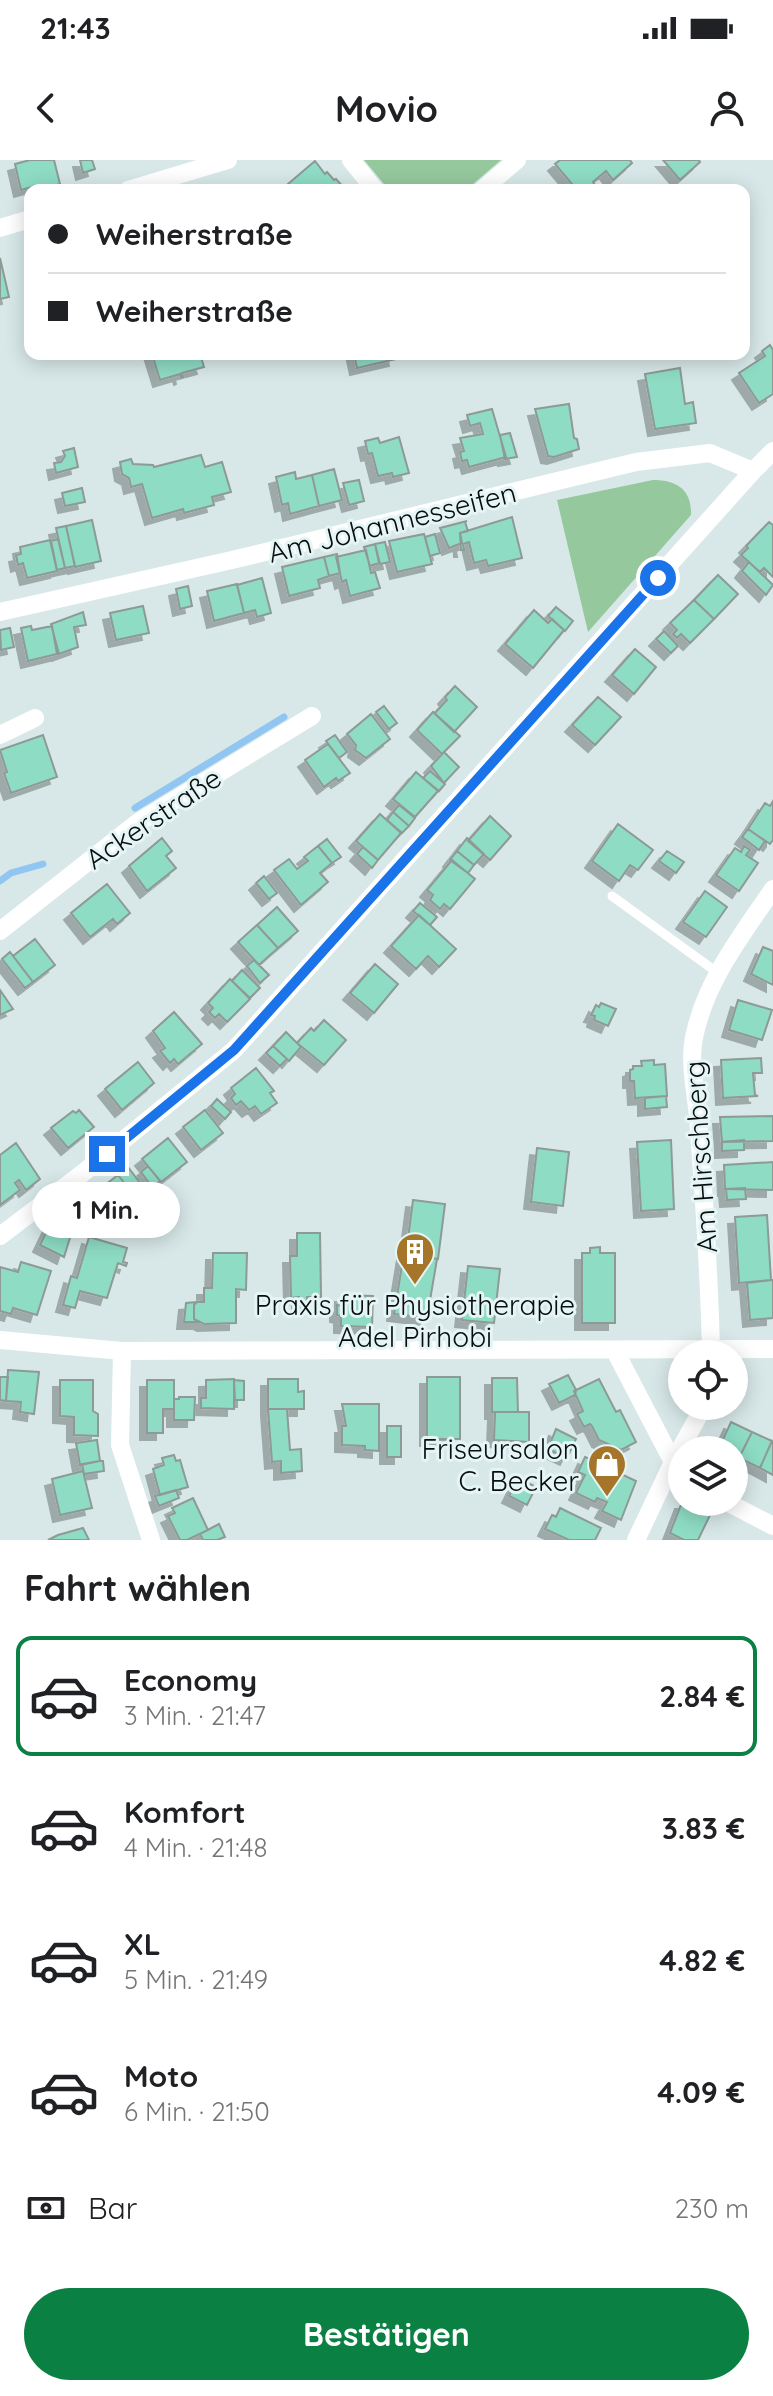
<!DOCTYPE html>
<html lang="de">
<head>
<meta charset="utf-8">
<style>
	body { margin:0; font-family:Quicksand,sans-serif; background:#f6f6f6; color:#202124; height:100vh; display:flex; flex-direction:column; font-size:30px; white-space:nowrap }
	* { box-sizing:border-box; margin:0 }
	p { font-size:26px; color:#757577 }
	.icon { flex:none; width:44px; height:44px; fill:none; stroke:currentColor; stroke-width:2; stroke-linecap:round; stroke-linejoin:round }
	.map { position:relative; height:1380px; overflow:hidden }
	.panel { display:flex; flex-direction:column; background:#fff; flex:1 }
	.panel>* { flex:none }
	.guide { position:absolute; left:24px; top:24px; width:726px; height:176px; border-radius:16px; box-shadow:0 4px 20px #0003; display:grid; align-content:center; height:176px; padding:0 24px; background:#fff }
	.fabs { position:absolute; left:668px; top:1180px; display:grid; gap:16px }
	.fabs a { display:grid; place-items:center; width:80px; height:80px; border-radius:50%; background:#fff; box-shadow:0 4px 20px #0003; font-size:40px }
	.end { position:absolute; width:36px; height:36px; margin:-18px; border:10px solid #1a73e8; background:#fff; box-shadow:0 0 0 4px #fff }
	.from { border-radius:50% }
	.bubble { position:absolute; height:56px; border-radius:28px; background:#fff; box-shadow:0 4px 20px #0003; font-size:26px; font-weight:700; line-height:56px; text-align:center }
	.guide b { display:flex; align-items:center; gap:28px; height:76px; font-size:30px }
	.guide b+b { border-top:2px solid #e0e0e0 }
	.guide i { width:20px; height:20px; background:#202124 }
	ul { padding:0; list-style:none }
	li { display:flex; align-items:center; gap:24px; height:120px; margin:0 16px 12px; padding:0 8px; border:4px solid transparent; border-radius:16px }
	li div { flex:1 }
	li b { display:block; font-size:30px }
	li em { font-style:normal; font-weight:700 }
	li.selected { border-color:#0b8043 }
	li>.icon { width:72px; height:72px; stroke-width:1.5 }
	h2 { padding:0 24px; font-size:36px; line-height:96px }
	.pay { display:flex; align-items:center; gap:20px; height:88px; padding:0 24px; font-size:30px }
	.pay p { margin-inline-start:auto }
	.cta { display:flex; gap:16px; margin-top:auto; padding:16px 24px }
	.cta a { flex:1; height:92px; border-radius:48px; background:#0b8043; color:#fff; font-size:32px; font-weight:700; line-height:92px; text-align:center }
	.status { display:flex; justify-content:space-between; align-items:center; height:56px; padding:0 40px; background:#fff; direction:ltr }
	.status svg { height:22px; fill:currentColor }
	header { display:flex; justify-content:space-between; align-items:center; height:104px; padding:0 24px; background:#fff; font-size:36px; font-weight:700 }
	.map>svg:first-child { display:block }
	.green { fill:#96c89d }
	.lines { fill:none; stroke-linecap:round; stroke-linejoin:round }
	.stream { stroke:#91c5f2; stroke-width:7 }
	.building { fill:#8edcc4; stroke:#8d9a96; stroke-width:2; filter:url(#shadow) }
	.service { stroke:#fff; stroke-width:9 }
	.minor { stroke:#fff; stroke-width:18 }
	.route { stroke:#1a73e8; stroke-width:10 }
	.labels { text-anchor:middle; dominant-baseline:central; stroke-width:6; stroke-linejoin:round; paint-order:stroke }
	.street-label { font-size:28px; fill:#080d0d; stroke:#e5f5f5 }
	.poi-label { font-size:28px; fill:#080d0d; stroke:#e5f5f5 }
</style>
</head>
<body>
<div class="status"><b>21:43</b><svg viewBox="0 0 49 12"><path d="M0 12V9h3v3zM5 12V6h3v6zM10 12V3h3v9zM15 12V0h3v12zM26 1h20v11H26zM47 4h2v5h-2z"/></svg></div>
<header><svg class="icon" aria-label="back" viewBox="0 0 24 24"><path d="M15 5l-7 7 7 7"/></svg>Movio<svg class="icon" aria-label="person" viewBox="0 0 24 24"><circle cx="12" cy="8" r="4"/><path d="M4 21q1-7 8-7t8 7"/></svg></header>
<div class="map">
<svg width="773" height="1380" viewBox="0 0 773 1380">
	<defs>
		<filter id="shadow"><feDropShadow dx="-7" dy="7" stdDeviation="0" flood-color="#0004"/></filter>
	</defs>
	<rect width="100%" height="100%" fill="#d8e8e8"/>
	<path class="green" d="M364,0h137l-35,30h-77z
		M653,320c23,0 39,9 38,35l-103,117 -31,-132z"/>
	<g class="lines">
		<path class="stream" d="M135,648l149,-91
			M0,721l11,-8 32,-9"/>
	</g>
	<path class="building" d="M30,0h24l6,24 -21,6 -4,-4 -14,4 -6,-26z
		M80,0h12l3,9 -12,4z
		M560,0h70l2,3 -19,17 -7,-9 -13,11 2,3 -5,5h-13l-22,-26z
		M663,0h36l1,2 -20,18z
		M315,1l10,13 2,-2 7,8 2,-1 10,11h-65z
		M0,98l9,39 -9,2z
		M770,185l3,5v44l-14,9 -20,-30 26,-17 -3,-5z
		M152,194h48l4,13 -22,6 1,4 -2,1 -1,-4 -20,6z
		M354,194h41l1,5 -39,9z
		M680,208l5,36 8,-2 3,21 -41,6 -10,-55z
		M569,244l5,34 3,1 2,10 -25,8 -6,-1 -13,-47z
		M492,249l14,48 -37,10 -2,-7 -5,1 -2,-9 4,-1 -4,-13 23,-4 -3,-11 -10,3 -3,-11z
		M510,273l7,24 -12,2 -5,-24z
		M399,277l10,36 -16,4 -1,-4 -14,3 -6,-23 -4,1 -3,-13 13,-3 2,5z
		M74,288l4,19 -22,6 -2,-10 7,-1 4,-6 -2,-5z
		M201,295l4,12 17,-5 9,30 -19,5 2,8 -30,8 -1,-4 -31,9 -10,-34 -11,3 -2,-9 -7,-4 -2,-12 11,-3 2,5 20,1 1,2z
		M334,309l8,31 -23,6 -7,-31z
		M295,312l1,7 16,-4 7,31 -29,8 -2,-11 -6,2 -6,-28z
		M359,320l5,21 -15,4 -6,-22z
		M82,328l3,14 -20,4 -3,-13z
		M512,357l10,41 -34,8 -2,-6 -12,3 -5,-21 -6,2 1,6h-3l-1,-17z
		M92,360l9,41 -26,6 -9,-41z
		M467,361l-2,1 3,9 -8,2 2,10 -13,5 -9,-20z
		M769,362l4,3v52l-9,-9 -4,4 -19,-17 7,-7 -2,-2z
		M66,366l9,40 -10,2 -9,-40z
		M424,374l8,30 -35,8 -8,-31z
		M435,374l5,19 -10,3 -5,-19z
		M58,379l7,29 -8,2 -6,-29z
		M50,380l7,31 -30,7 -4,-15 -5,2 -2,-10 5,-1 -1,-7z
		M385,382l5,20 -10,2 -5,-20z
		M375,384l4,19 -9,3 -6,-19z
		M366,390l5,23 4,-1 5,16 -30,8 -4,-16 -4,2 -6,-25z
		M337,394l3,19 -11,3 -5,-19z
		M324,397l5,19 -11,4 2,8 -31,8 -7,-29z
		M749,402l24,23 -7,10 -24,-24z
		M718,415l20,19 -24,25 -20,-19z
		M262,418l9,35 -14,4 -2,-7 -11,3 -7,-28z
		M237,424l7,29 -30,8 -7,-30z
		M188,426l4,20 -12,3 -4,-20z
		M694,440l20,19 -24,24 -9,-9 -4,4 -4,-4 4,-4 -7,-7z
		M143,446l6,27 -33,7 -6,-27z
		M556,447l17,14 -8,10 -17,-15z
		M534,450l14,13 4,-4 12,11 -31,38 -28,-24z
		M83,452l3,13 -12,2 4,20 -19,7 -8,-30z
		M31,466l1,4 20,-4 5,28 -29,7 -7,-33z
		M10,468l4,19 -13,3 -1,-20z
		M664,471l14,15 -7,7 -15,-14z
		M635,489l21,18 -22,27 -22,-19z
		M455,526l22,21 -23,25 -21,-20 2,1 12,-13 -2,-3z
		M598,537l23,20 -26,28 -23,-20z
		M384,546l13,17 -8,6 -13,-17z
		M433,552l27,24 -18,18 -25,-24z
		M371,554l19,25 -24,19 -11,-8 1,-5 -9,-11z
		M43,575l14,42 -46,16 -7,-20 3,-1 -7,-22z
		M335,575l12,17 -8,6 -13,-17z
		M328,584l22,29 -12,8 -2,-3 -12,9 -19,-27z
		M444,592l15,15 -15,16 -13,-17z
		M430,611l15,13 -6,7 -16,-13z
		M416,612l22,19 -23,26 -22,-18z
		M773,641v39l-3,4 -22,-15 17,-26 5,3z
		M399,645l16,13 -6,8 -16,-14z
		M393,652l16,14 -7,7 -15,-13z
		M380,654l21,19 -23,27 -22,-19z
		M490,656l21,20 -21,24 -22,-19z
		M618,664l35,26 -15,20 -8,-5 -11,16 -27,-20z
		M748,669l17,12 -6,9 -17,-13z
		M162,678l10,13 -6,5 10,12 -29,23 -18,-25z
		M467,678l17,16 -10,11 -17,-14z
		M327,679l14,18 -9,6 -14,-17z
		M318,686l14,17 -12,10 8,9 -27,23 -27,-35 15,-11 8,10 11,-8 -4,-4z
		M744,686l6,4 -4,5 12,8 -19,28 -23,-16 19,-27 6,4z
		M363,687l15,13 -6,8 -15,-14z
		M457,691l17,14 -6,8 -18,-13z
		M667,691l17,11 -8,11 -17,-12z
		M452,700l23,19 -25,30 -6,-5 -4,5 -10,-9 3,-5 -6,-5z
		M264,716l13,17 -8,6 -13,-16z
		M107,724l23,29 -13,11 -4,-5 -23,18 -19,-24z
		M705,731l22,16 -21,30 -23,-15z
		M420,743l17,14 -7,8 -17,-14z
		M277,747l21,24 -20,17 -21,-23z
		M419,755l37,34 -17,18 -11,-11 -12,13 -25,-23z
		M257,765l21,23 -19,17 -21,-23z
		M35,779l20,26 -22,17 -20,-26z
		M763,787l10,4v34l-22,-11z
		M10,792l23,30 -8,6 -23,-29z
		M254,800l15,15 -9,8 -13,-17z
		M375,804l23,20 -24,29 -24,-20z
		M242,810l18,18 -10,10 -18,-17z
		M230,819l20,20 -23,23 -8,-8 -4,4 -6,-6 4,-4 -5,-5z
		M0,830l13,19 -13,6z
		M738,840l34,10 -10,30 -33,-10z
		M601,843l15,6 -8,17 -14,-6 1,-4 -4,-1 5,-10 3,2z
		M174,852l28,32 -24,20 -4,-5 -4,4 -10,-12 5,-3 -12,-17z
		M324,860l22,20 -22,25 -27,-22 14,-15 3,3z
		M286,872l15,15 -12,14 -16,-15z
		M273,886l14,13 -7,7 -14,-13z
		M761,898l1,15h-9l2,22 3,1 -35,2 -2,-38z
		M654,900v5l11,-1 2,32 -32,2 -1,-17h-4v-11l3,-1v-3h9l-1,-5z
		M138,902l16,21 -32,27 -17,-21z
		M256,908l18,23 -4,2 7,10 -16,11 -6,-8 -6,4 -8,-9 -5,4 -5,-7 4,-4 -4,-6z
		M666,936l1,11 -22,2v-11z
		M217,939l14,13 -6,7 -14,-13z
		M79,950l15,17 -26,21 -17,-20 22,-17 3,2z
		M205,950l18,23 -22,17 -18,-23z
		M773,956v25l-51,1 -2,-25z
		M168,978l19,24 -26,20 -19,-23z
		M671,980l3,69 -33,2 -4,-69z
		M744,980v10l-22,1v-9z
		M16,983l24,36 -14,11 -7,-10 -4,3 5,7 -20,15v-50z
		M537,988l32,4 -6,54 -32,-4z
		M773,1002v28l-48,-1 -1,-24z
		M148,1006l12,15 -8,6 -11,-15z
		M128,1007l18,24 -10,7 -18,-23z
		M118,1015l18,23 -27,21 -11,-16 4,-3 -6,-8z
		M745,1028l1,11 -19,1 -1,-11z
		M413,1040l32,4 -7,55 -32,-5z
		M767,1055l4,65 -32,3 -4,-66z
		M53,1058l20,10 -9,29 -24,-12z
		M297,1073h23l1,64h-14v5h-8v-5l-8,1 -1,-42h7z
		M89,1077l38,11 -4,14 4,1 -1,3 -8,-3 -11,35 -27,-7 -5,17 -12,-3 8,-29 6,2z
		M600,1087v6h15v70h-33v-70h8v-5z
		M213,1093h34l-1,37 -10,-1v34l-32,1 -10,-5v-14l3,-3h7v-14h8z
		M404,1093l33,6 -10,59 -33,-4z
		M21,1102l30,9 -14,44 -24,-7 -2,6 -11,-3v-44l18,5z
		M468,1106l32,3 -6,54 -32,-3z
		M771,1120h2v38l-23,2 -3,-37z
		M342,1135l31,1 -1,31 -31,-1v-10l-4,-1v-10l5,1z
		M197,1142l-3,3v14l3,3h-13l2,-19z
		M8,1210l31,2 -5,42 -14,-2 1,-10 -15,-1z
		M568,1215l8,15 -1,5 -16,8 -10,-19z
		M0,1217h8l-2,24 -6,-1z
		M427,1217h33v62h-33z
		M492,1218h25l1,34h-26z
		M234,1219v30l-33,-1v-10h5v-18z
		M268,1219h30v13l6,-1v18h-36z
		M599,1219l17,33 4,-2 16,32 -15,8 -22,-10 -7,-14 -2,-2 -6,3 -7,-13 6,-3 -9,-20z
		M60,1220h33v31l5,3v22l-24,-1v-18l-14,-1z
		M147,1220h27v29h-11v24h-16z
		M234,1220l10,1v19h-9z
		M179,1237h16l-1,23h-20v-21h5z
		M342,1244h37v47l-14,-1v-4l-23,-1v-19h4z
		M268,1249h19l3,41 11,-1 1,22 -21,2v-12l-9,1z
		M495,1252h34v30l-35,-2z
		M731,1262l21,10 -13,26 -5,-2v-6h-16z
		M387,1266h14v31h-14z
		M556,1269l20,10 -9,19 -19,-9z
		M752,1272l20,9 -12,27 -21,-10z
		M97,1280l3,21 -20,4 -4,-22z
		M772,1281l1,1v33l-13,-7z
		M174,1295l2,6 4,-1 8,27 -28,8 -7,-26 11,-4 -2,-7z
		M585,1297l51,24 -15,39 -19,-9 5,-9 -10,-4 -2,4 -19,-9 9,-18 -7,-3z
		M100,1301h3l1,10 -20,3 -2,-10z
		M83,1311l9,37 -32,7 -8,-36z
		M518,1318l18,9 -9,18 -18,-9z
		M176,1330l3,8 -20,8 -4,-10z
		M193,1338l15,32 -21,10h-7l-12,-24 7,-3 -3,-5z
		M682,1342h6l23,11 -13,27h-14l-14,-7z
		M560,1348l41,20 -6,12h-26l-24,-11 7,-14 4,2z
		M219,1364l6,13 -8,3h-14l-3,-6z
		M83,1368l6,12h-41l10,-5z"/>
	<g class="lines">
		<path class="service" d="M612,736l106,77"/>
		<path class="minor" d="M351,0l24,30
			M128,30l100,-30
			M482,30l35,-30
			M0,68l30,-9
			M0,452l232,-52 404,-98 74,-9 43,18 20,-20
			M0,575l35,-17
			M0,771l137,-108 175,-107
			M0,1076l83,-63 151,-123 519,-579
			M0,1180l122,11 651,-2
			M711,1190c-2,-77 -7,-155 -13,-232 -2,-28 -10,-57 -3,-85 12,-54 47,-98 78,-144
			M122,1191l-2,94 31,95
			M615,1191l58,111 9,11
			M727,1342l46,24
			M636,1380l37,-78 31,-56"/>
	</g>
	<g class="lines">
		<path class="route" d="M107,994l127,-104 424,-472"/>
	</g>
	<defs>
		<symbol id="building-pin" viewBox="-11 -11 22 30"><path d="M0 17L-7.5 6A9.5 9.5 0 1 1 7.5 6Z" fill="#a5762a" stroke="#e5f5f5"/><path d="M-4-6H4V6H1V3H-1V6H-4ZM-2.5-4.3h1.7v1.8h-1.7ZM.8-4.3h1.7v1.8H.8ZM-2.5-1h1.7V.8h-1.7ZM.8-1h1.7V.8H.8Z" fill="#fff"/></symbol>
		<symbol id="shop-pin" viewBox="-11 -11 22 30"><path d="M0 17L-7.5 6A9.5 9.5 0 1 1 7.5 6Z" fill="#a5762a" stroke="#e5f5f5"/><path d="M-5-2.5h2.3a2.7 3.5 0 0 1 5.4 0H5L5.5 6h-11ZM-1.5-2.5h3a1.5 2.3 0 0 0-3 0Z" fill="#fff"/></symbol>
	</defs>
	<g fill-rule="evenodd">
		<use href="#building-pin" x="393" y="1070" width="44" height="60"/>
		<use href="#shop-pin" x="585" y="1282" width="44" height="60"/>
	</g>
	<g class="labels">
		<g class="street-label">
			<text transform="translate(392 362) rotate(-14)">Am Johannesseifen</text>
			<text transform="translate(153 658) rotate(-34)">Ackerstraße</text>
			<text transform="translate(700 997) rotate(-94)">Am Hirschberg</text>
		</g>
		<g class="poi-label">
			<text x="415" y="1144">Praxis für Physiotherapie<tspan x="415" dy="32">Adel Pirhobi</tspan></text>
			<text x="579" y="1288" text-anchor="end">Friseursalon<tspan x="579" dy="32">C. Becker</tspan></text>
		</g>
	</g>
</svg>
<div class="fabs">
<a><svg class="icon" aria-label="locate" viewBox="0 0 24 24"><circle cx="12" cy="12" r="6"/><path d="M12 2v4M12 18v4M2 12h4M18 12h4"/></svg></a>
<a><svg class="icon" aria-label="layers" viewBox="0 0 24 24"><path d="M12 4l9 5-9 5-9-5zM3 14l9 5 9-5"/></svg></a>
</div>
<i class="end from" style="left:658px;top:418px"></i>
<i class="end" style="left:107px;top:994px"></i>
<div class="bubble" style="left:32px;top:1022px;width:148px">1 Min.</div>
<div class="guide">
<b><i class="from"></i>Weiherstraße</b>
<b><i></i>Weiherstraße</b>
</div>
</div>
<section class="panel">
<h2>Fahrt wählen</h2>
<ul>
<li class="selected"><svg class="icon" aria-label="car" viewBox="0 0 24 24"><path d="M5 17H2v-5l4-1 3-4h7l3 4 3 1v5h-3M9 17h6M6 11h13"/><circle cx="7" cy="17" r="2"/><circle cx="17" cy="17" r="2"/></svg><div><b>Economy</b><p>3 Min. · 21:47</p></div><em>2.84 €</em></li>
<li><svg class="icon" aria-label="car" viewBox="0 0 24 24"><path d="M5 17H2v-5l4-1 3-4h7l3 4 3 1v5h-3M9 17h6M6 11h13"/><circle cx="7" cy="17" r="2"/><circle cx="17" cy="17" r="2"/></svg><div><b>Komfort</b><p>4 Min. · 21:48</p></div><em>3.83 €</em></li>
<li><svg class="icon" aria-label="car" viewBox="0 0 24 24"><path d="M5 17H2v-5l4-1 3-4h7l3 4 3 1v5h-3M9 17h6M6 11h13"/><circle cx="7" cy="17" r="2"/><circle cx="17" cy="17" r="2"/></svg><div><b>XL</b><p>5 Min. · 21:49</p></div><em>4.82 €</em></li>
<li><svg class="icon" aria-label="car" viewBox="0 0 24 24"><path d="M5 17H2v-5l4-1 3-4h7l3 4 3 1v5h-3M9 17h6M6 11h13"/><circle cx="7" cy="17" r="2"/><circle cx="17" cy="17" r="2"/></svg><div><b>Moto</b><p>6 Min. · 21:50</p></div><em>4.09 €</em></li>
</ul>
<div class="pay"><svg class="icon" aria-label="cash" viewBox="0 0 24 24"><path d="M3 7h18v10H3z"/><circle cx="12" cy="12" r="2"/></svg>Bar<p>230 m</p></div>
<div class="cta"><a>Bestätigen</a></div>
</section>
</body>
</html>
